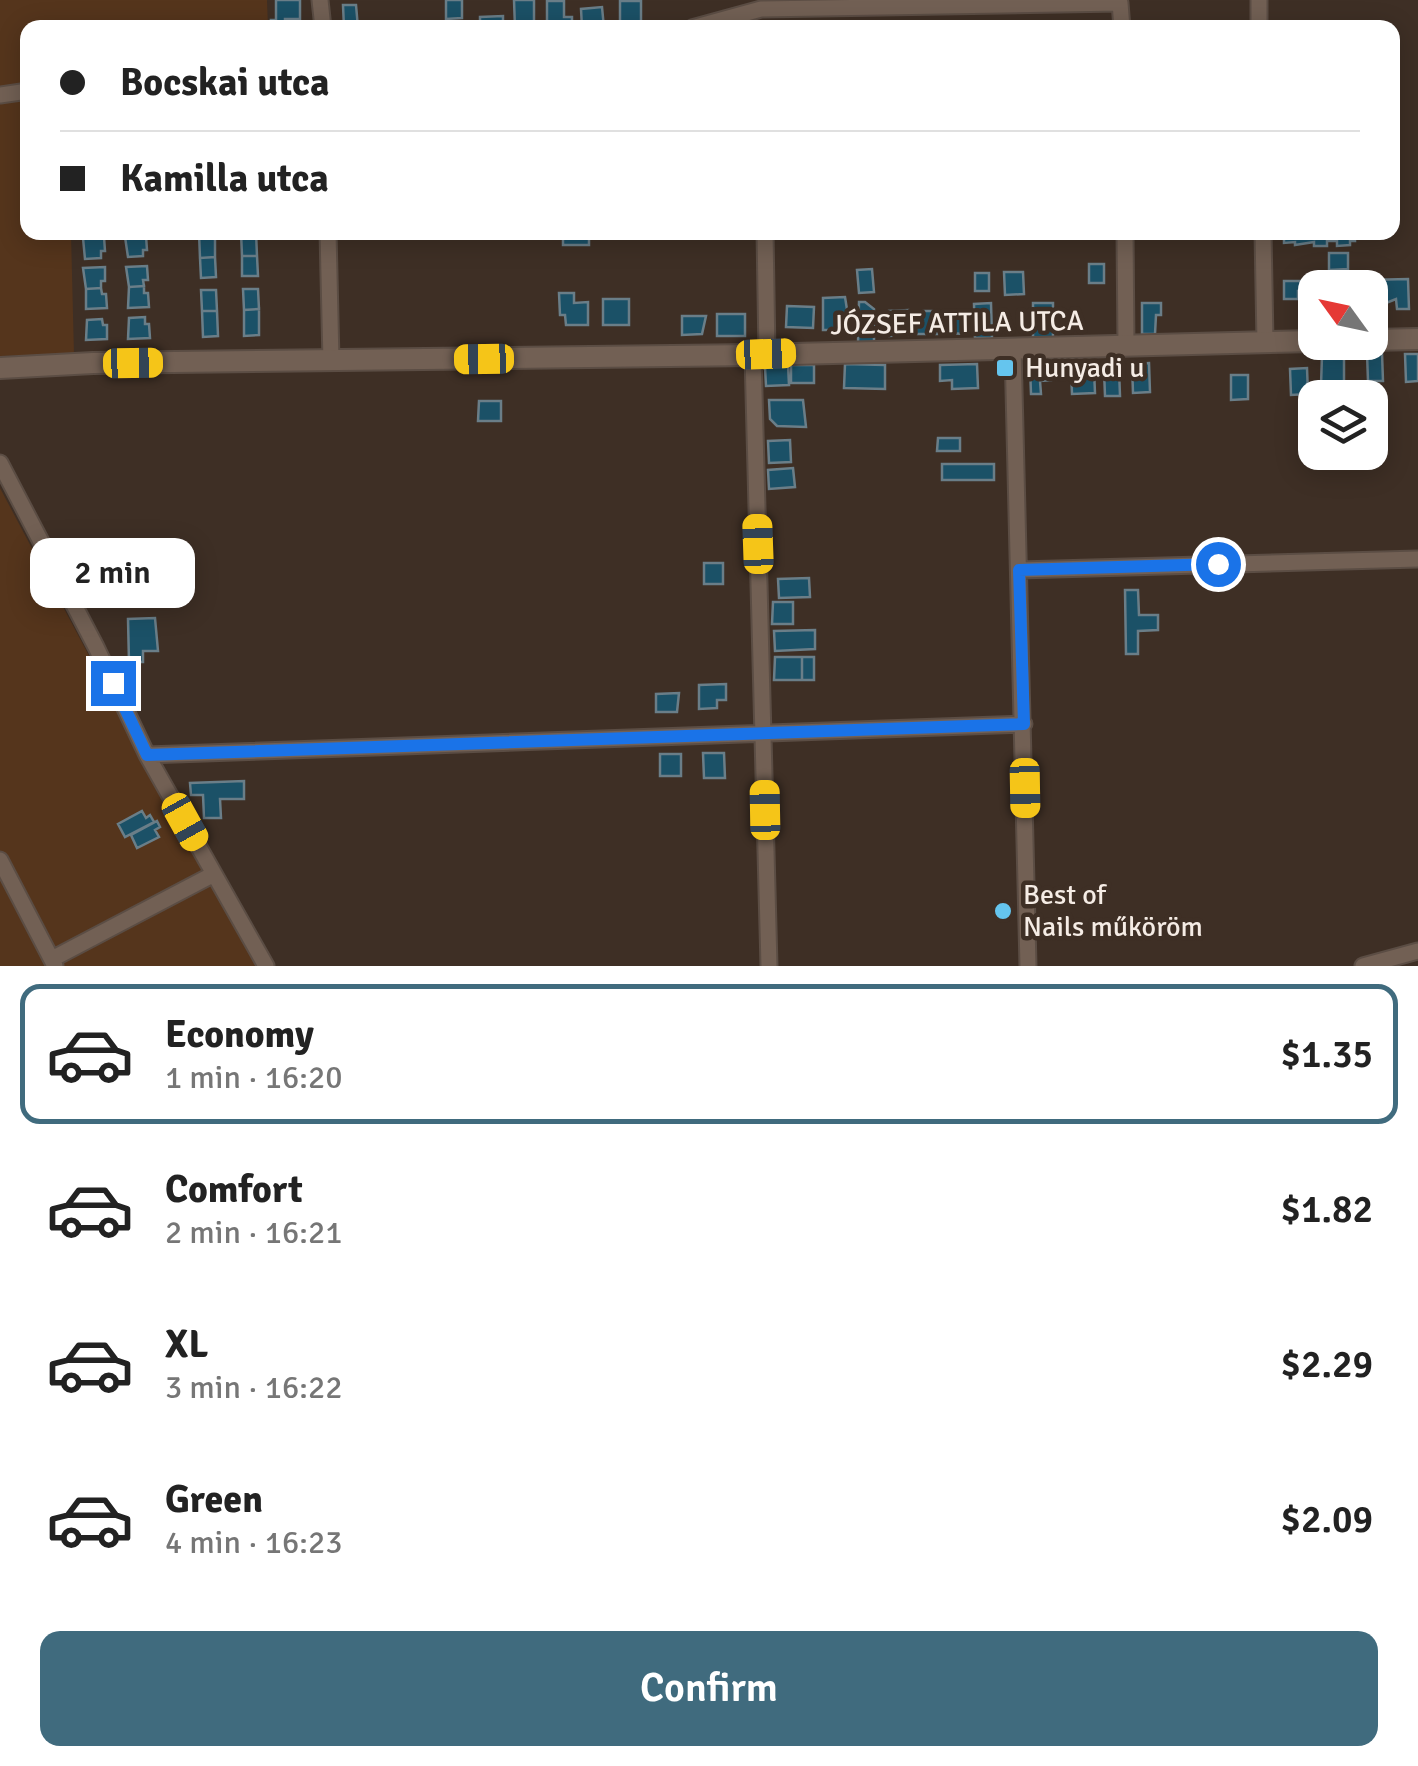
<!DOCTYPE html>
<html lang="en">
<head>
<meta charset="utf-8">
<style>
	body { margin:0; font-family:Signika,sans-serif; background:#f2f2f2; color:#222; height:100vh; display:flex; flex-direction:column; font-size:38px; white-space:nowrap }
	* { box-sizing:border-box; margin:0 }
	p { font-size:32px; color:#767676 }
	.icon { flex:none; width:55px; height:55px; fill:none; stroke:currentColor; stroke-width:2; stroke-linecap:round; stroke-linejoin:round }
	.map { position:relative; height:966px; overflow:hidden }
	.details { display:flex; flex-direction:column; background:#fff; flex:1 }
	.details>* { flex:none }
	.banner { position:absolute; left:20px; top:20px; width:1380px; height:220px; border-radius:20px; box-shadow:0 5px 25px #0003; display:grid; align-content:center; height:220px; padding:0 40px; background:#fff }
	.needle { width:65px; rotate:303deg }
	.fabs { position:absolute; left:1298px; top:270px; display:grid; gap:20px }
	.fabs a { display:grid; place-items:center; width:90px; height:90px; border-radius:20px; background:#fff; box-shadow:0 5px 25px #0003; font-size:50px }
	.end { position:absolute; width:45px; height:45px; margin:-22px; border:12px solid #1a73e8; background:#fff; box-shadow:0 0 0 5px #fff }
	.from { border-radius:50% }
	.bubble { position:absolute; height:70px; border-radius:20px; background:#fff; box-shadow:0 5px 25px #0003; font-size:32px; font-weight:600; line-height:70px; text-align:center }
	.car { position:absolute; width:30px; height:60px; margin:-30px -15px; border-radius:12px; box-shadow:0 0 8px 2px #0007; background:linear-gradient(#f5c518 24%,#345 0 40%,#f5c518 0 76%,#345 0 86%,#f5c518 0) }
	.banner b { display:flex; align-items:center; gap:35px; height:95px; font-size:38px }
	.banner b+b { border-top:2px solid #e0e0e0 }
	.banner i { width:25px; height:25px; background:#222 }
	ul { padding:18px 0 0; list-style:none }
	li { display:flex; align-items:center; gap:30px; height:140px; margin:0 20px 15px; padding:0 20px; border:5px solid transparent; border-radius:20px }
	li div { flex:1 }
	li b { display:block; font-size:38px }
	li em { font-style:normal; font-weight:600 }
	li.active { border-color:#406b7e }
	li>.icon { width:90px; height:90px; stroke-width:1.5 }
	.button { display:flex; gap:20px; margin-top:auto; padding:20px 40px }
	.button a { flex:1; height:115px; border-radius:20px; background:#406b7e; color:#fff; font-size:40px; font-weight:600; line-height:115px; text-align:center }
	.map>svg:first-child { display:block }
	.green { fill:#55351c }
	.building { fill:#1b5167; stroke:#6a7e88; stroke-width:2.5 }
	.lines { fill:none; stroke-linecap:round; stroke-linejoin:round }
	.minor-casing { stroke:#5b4d44; stroke-width:19 }
	.tertiary-casing { stroke:#5b4d44; stroke-width:24 }
	.minor { stroke:#726054; stroke-width:15 }
	.tertiary { stroke:#726054; stroke-width:20 }
	.route { stroke:#1a73e8; stroke-width:12 }
	.poi-dot { fill:#65c5ee; stroke:#3e2f25; stroke-width:4 }
	.labels { text-anchor:middle; dominant-baseline:central; stroke-width:9; stroke-linejoin:round; paint-order:stroke }
	.street-label { font-size:28px; fill:#f5ece5; stroke:#3e2f25 }
	.poi-label { font-size:28px; fill:#f5ece5; stroke:#3e2f25; text-anchor:start }
</style>
</head>
<body>
<div class="map">
<svg width="1418" height="966" viewBox="0 0 1418 966">
	<rect width="100%" height="100%" fill="#3e2f25"/>
	<path class="green" d="M0,0h267l1,27 -240,1v204l43,1 3,121 -74,2z
		M0,488l165,311 95,167h-260z"/>
	<path class="building" d="M276,0h24v19h-15v7l10,2h-23l-1,-8h5z
		M446,0h16v18l-16,1z
		M514,0h20v28h-19z
		M547,1h17v16h8v11h-25z
		M620,1h21v20l-21,1z
		M343,5h13l2,23h-14z
		M602,7l2,21h-22l-1,-19z
		M503,16v12h-23v-11z
		M215,232v25l-15,1 -1,-25z
		M241,232h15l1,24h-15z
		M563,232h26v13h-26z
		M1284,232h71v9h-5v4l-13,1v-5h-10v5h-13v-4l-19,3v-3l-11,1z
		M146,236l1,14h-4v6l-15,1 -3,-20z
		M104,237l1,14h-4v7l-16,1 -2,-21z
		M1329,253h19v16l-19,1z
		M242,256h15l1,20h-16z
		M215,257l1,20 -15,1 -1,-20z
		M1089,264h15v19h-15z
		M147,266l1,14h-5l1,6 -15,1 -3,-20z
		M105,267v14h-4v7l-15,1 -3,-21z
		M872,269l2,23 -15,1 -2,-23z
		M1004,272h19l1,22 -19,1z
		M975,273h14v18h-14z
		M1408,279l1,30h-12l-1,-10 -10,4 -4,-3v8l-12,1v-21h-4v-8z
		M1284,281h49v7l-35,3v8h-14z
		M144,286v7h4l1,14 -21,1 1,-21z
		M101,288l1,6h4l1,14 -21,1v-20z
		M243,289h15l1,20 -15,1z
		M201,290h15l1,21h-15z
		M559,293h15v10l14,-1v23h-22l-1,-10h-5z
		M845,297l4,25h-6v8h-20v-32z
		M603,299h26v26h-26z
		M859,302h6l9,7v34h-16z
		M991,303l1,35h-17l-1,-34z
		M1033,303h20v35h-20z
		M1142,303h19v12h-5l-1,19h-13z
		M787,306l27,1 -1,21 -27,-1z
		M259,309v26l-15,1v-26z
		M908,310v25l-19,1v-25z
		M202,311h15l1,25 -15,1z
		M916,311h21v23h-21z
		M947,312l20,1 -1,21 -20,-1z
		M717,314h28v22h-28z
		M682,316h24l-4,18 -20,1z
		M145,317v7h4l1,14 -22,1 1,-21z
		M102,319l1,6h4v14l-21,1 1,-20z
		M1367,353h15l1,28h-15z
		M1405,354h13v27l-12,1z
		M1322,356h22v29h-23z
		M1149,363l1,29 -17,1 -1,-29z
		M845,364l40,1v24l-41,-1z
		M977,364l1,24 -26,1v-9l-12,1v-16z
		M1050,364l1,16 -11,1 1,13h-10l-1,-28z
		M788,365l1,20 -23,1 -1,-19z
		M791,365h23v18h-23z
		M1307,368l1,26 -17,1 -1,-26z
		M1119,369l1,27h-15l-1,-26z
		M1094,370l1,23 -23,1 -1,-23z
		M1231,375h17v24l-17,1z
		M769,400h34l3,27 -29,-1 -7,-7z
		M479,401h22v20h-23z
		M938,438h22v13h-23z
		M790,440l1,22 -22,1 -1,-22z
		M942,464h52v16h-52z
		M793,468l2,19 -26,2 -1,-19z
		M144,559l2,25 -12,1 1,10 -23,2 -2,-12 -14,1 -2,-22z
		M704,563h19v21h-19z
		M809,578l1,19 -31,1 -1,-19z
		M1125,590h13l1,25h19v15l-20,1v23h-12z
		M773,602h20v22h-21z
		M155,618l3,33h-15v11h-14l-1,-43z
		M815,630v19l-40,2 -1,-20z
		M775,657h27v23h-28z
		M802,657h12v23h-12z
		M726,684v16h-9v8l-18,1v-24z
		M679,693l-2,19h-21v-18z
		M703,753h21l1,25h-21z
		M660,754h21v22h-21z
		M244,781v18h-24l1,19h-17l-1,-23h-12l-1,-12z
		M142,811l4,7 4,-3 4,7 -29,15 -7,-13z
		M157,821l3,6 -5,3 4,7 -22,11 -6,-13z"/>
	<g class="lines">
		<defs>
			<path id="minor" d="M320,0l3,28
				M1259,0v28
				M1120,3l2,25
				M692,28l69,-19 359,-6
				M0,95l28,-4
				M328,232l3,129
				M765,232l2,122
				M1125,232l1,114
				M1263,232l2,110
				M1013,348l15,618
				M753,355l16,611
				M0,463l96,184 51,108 119,211
				M1019,570l399,-11
				M147,755l877,-31
				M0,860l55,106
				M52,959l162,-85
				M1363,966l55,-15"/>
			<path id="tertiary" d="M1370,340l48,-1
				M0,368l93,-5 660,-8 562,-14"/>
		</defs>
		<use href="#minor" class="minor-casing"/>
		<use href="#tertiary" class="tertiary-casing"/>
		<use href="#minor" class="minor"/>
		<use href="#tertiary" class="tertiary"/>
	</g>
	<g class="lines">
		<path class="route" d="M113,683l34,72 877,-31 -5,-154 199,-6"/>
	</g>
	<g class="poi-dot">
		<rect x="995" y="358" width="20" height="20" rx="5"/>
		<circle cx="1003" cy="911" r="10"/>
	</g>
	<g class="labels">
		<g class="street-label">
			<text transform="translate(957 323) rotate(-1)">JÓZSEF ATTILA UTCA</text>
		</g>
		<g class="poi-label">
			<text x="1025" y="368">Hunyadi u</text>
			<text x="1023" y="895">Best of<tspan x="1023" dy="32">Nails műköröm</tspan></text>
		</g>
	</g>
</svg>
<div class="fabs">
<a><svg class="needle" viewBox="-14 -14 28 28"><path d="M0-13l5 13h-10z" fill="#e53935"/><path d="M0 13l5-13h-10z" fill="#767676"/></svg></a>
<a><svg class="icon" aria-label="layers" viewBox="0 0 24 24"><path d="M12 4l9 5-9 5-9-5zM3 14l9 5 9-5"/></svg></a>
</div>
<i class="end from" style="left:1218px;top:564px"></i>
<i class="end" style="left:113px;top:683px"></i>
<div class="bubble" style="left:30px;top:538px;width:165px">2 min</div>
<i class="car" style="left:766px;top:354px;rotate:88deg"></i>
<i class="car" style="left:484px;top:359px;rotate:269deg"></i>
<i class="car" style="left:133px;top:363px;rotate:89deg"></i>
<i class="car" style="left:758px;top:544px;rotate:358deg"></i>
<i class="car" style="left:1025px;top:788px;rotate:179deg"></i>
<i class="car" style="left:765px;top:810px;rotate:359deg"></i>
<i class="car" style="left:185px;top:822px;rotate:151deg"></i>
<div class="banner">
<b><i class="from"></i>Bocskai utca</b>
<b><i></i>Kamilla utca</b>
</div>
</div>
<section class="details">
<ul>
<li class="active"><svg class="icon" aria-label="car" viewBox="0 0 24 24"><path d="M5 17H2v-5l4-1 3-4h7l3 4 3 1v5h-3M9 17h6M6 11h13"/><circle cx="7" cy="17" r="2"/><circle cx="17" cy="17" r="2"/></svg><div><b>Economy</b><p>1 min · 16:20</p></div><em>$1.35</em></li>
<li><svg class="icon" aria-label="car" viewBox="0 0 24 24"><path d="M5 17H2v-5l4-1 3-4h7l3 4 3 1v5h-3M9 17h6M6 11h13"/><circle cx="7" cy="17" r="2"/><circle cx="17" cy="17" r="2"/></svg><div><b>Comfort</b><p>2 min · 16:21</p></div><em>$1.82</em></li>
<li><svg class="icon" aria-label="car" viewBox="0 0 24 24"><path d="M5 17H2v-5l4-1 3-4h7l3 4 3 1v5h-3M9 17h6M6 11h13"/><circle cx="7" cy="17" r="2"/><circle cx="17" cy="17" r="2"/></svg><div><b>XL</b><p>3 min · 16:22</p></div><em>$2.29</em></li>
<li><svg class="icon" aria-label="car" viewBox="0 0 24 24"><path d="M5 17H2v-5l4-1 3-4h7l3 4 3 1v5h-3M9 17h6M6 11h13"/><circle cx="7" cy="17" r="2"/><circle cx="17" cy="17" r="2"/></svg><div><b>Green</b><p>4 min · 16:23</p></div><em>$2.09</em></li>
</ul>
<div class="button"><a>Confirm</a></div>
</section>
</body>
</html>
